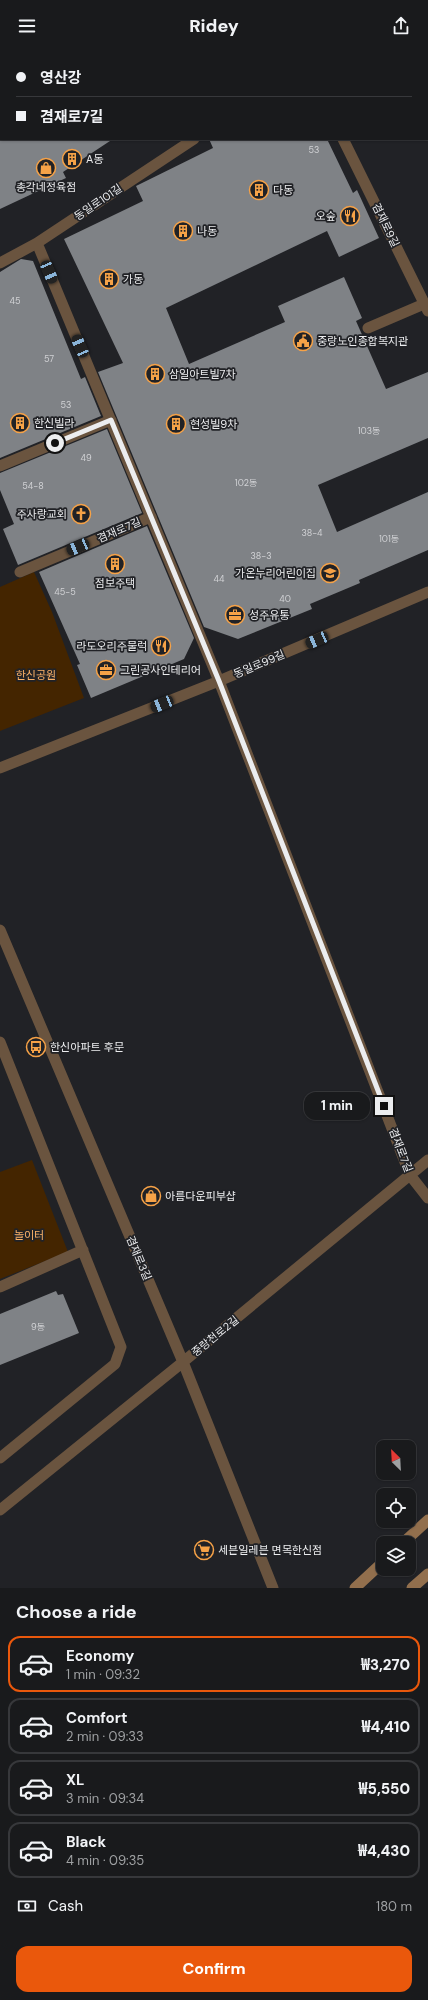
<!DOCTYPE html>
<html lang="en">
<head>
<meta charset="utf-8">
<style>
	body { margin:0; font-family:"DM Sans","Noto Sans KR",sans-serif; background:#262729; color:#f1f3f6; height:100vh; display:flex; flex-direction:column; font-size:15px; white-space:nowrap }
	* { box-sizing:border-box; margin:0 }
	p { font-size:13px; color:#9fa1a3 }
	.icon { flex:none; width:22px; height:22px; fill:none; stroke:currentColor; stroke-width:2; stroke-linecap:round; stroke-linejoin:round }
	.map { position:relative; height:1536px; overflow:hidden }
	.panel { display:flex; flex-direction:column; background:#191a1c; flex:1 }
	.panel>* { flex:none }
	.hud { position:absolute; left:0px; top:0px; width:428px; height:88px; box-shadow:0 1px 3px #0004,0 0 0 1px #37383b; display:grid; align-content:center; height:88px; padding:0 16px; background:#191a1c }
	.needle { width:26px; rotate:336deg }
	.controls { position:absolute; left:376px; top:1388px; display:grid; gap:8px }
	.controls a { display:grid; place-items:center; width:40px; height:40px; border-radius:8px; background:#191a1c; box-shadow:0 1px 3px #0004,0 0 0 1px #37383b; font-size:20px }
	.end { position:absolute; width:18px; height:18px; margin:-9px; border:5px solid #ecedef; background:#111; box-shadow:0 0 0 2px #111 }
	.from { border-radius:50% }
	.bubble { position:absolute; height:28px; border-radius:12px; background:#191a1c; box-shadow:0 1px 3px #0004,0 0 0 1px #37383b; font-size:13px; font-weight:800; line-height:28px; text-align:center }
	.car { position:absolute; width:12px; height:24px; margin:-12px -6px; border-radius:5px; box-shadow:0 0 3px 1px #0007; background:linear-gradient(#222 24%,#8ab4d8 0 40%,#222 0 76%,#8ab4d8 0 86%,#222 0) }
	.hud b { display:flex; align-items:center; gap:14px; height:38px; font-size:15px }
	.hud b+b { border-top:1px solid #37383b }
	.hud i { width:10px; height:10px; background:#f1f3f6 }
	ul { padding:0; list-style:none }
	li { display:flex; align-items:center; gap:12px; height:56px; margin:0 8px 6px; padding:0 8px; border:2px solid #37383b; border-radius:12px }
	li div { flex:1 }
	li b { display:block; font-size:15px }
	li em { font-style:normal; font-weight:800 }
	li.on { border-color:#ea580c }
	li>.icon { width:36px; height:36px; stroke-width:1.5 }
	h2 { padding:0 16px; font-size:18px; line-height:48px }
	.pay { display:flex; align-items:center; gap:10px; height:44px; padding:0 16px; font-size:15px }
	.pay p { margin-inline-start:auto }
	.cta { display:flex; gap:8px; margin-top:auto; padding:8px 16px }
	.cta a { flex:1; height:46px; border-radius:12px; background:#ea580c; color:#fff; font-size:16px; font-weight:800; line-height:46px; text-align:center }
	header { display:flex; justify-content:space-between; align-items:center; height:52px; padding:0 16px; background:#191a1c; font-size:18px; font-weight:800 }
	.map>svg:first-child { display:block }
	.green { fill:#442500 }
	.building { fill:#7f8286 }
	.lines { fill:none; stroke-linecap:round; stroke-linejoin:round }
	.service { stroke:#6a543f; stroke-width:11 }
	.minor { stroke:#6a543f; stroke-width:11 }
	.secondary { stroke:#926f4d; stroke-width:11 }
	.route { stroke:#ecedef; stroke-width:5 }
	.labels { text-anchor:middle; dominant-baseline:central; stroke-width:3.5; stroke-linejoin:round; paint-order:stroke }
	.number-label { font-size:9px; fill:#d1d2d5 }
	.poi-label { font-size:11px; fill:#ecedef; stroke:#212226; text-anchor:start }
	.street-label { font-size:11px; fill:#ecedef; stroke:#212226 }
	.park-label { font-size:11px; fill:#fdb368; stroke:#212226 }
</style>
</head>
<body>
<header><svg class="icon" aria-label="menu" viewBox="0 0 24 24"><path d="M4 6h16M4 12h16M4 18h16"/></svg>Ridey<svg class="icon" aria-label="share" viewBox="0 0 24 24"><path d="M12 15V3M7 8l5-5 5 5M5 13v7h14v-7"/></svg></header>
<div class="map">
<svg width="428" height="1536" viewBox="0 0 428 1536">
	<rect width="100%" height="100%" fill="#212226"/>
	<path class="green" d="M34,520l18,40 32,86 -84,33v-144z
		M32,1108l36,92 -68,27v-107z"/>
	<path class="building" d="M0,87h113l-50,33 3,6 -66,31z
		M209,87h118l26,54 4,-3 22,48 -40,19 -12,-26 -161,77 23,56 96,-42 -7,-16 66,-29 18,41 -6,3 30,68 42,-17v66l-110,47 19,47 91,-40v58l-69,30 1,3 -50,21 2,5 -74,30 -34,-12 -106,-255 25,-9 -59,-124 79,-38 -7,-15 77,-38z
		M21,207l12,2 48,118 4,-2 16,39 -101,42v-186z
		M107,377l35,84 -124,52 -15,-36 11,-5 -14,-34v-17z
		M147,474l47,112 -10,21 -93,39 -14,-33 3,-1 -41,-92z
		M56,1239l2,4 5,-1 16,39 -79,32v-51z"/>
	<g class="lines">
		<path class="service" d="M368,276l56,-24
			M20,520l131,-55
			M0,990l121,305 -6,17 -115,94
			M0,1235l83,-37"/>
		<path class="minor" d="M301,0l1,1
			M69,1l2,-1
			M325,1l1,-1
			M0,32h1
			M343,87l85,172
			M37,191l182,438 191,494 18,23
			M0,211l37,-20 157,-104
			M0,414l111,-46
			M0,716l219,-87 209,-89
			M0,878l183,432 90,226
			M0,1458l183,-148 245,-202"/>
		<path class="secondary" d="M403,1491l25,-23
			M355,1536l28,-26
			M412,1536l16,-14"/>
	</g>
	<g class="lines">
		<path class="route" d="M55,391l56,-23 108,261 165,425"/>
	</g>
	<defs>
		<symbol id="building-ring" viewBox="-11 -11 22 22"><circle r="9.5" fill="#212226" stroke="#f6a247" stroke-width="1.5"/><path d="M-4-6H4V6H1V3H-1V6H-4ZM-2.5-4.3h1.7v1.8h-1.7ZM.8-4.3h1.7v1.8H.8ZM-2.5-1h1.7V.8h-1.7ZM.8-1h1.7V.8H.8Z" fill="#f6a247"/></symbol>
		<symbol id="shop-ring" viewBox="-11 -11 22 22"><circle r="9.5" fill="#212226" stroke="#f6a247" stroke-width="1.5"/><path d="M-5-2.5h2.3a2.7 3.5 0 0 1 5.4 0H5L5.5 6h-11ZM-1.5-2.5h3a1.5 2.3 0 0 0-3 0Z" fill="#f6a247"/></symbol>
		<symbol id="restaurant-ring" viewBox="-11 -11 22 22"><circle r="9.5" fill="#212226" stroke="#f6a247" stroke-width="1.5"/><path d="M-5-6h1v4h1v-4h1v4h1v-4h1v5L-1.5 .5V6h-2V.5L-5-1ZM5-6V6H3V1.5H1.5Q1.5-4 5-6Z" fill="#f6a247"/></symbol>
		<symbol id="civic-ring" viewBox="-11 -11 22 22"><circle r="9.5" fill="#212226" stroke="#f6a247" stroke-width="1.5"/><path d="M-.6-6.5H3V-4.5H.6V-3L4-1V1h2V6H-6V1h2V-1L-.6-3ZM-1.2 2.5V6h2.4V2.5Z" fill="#f6a247"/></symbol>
		<symbol id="church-ring" viewBox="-11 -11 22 22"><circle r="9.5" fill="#212226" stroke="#f6a247" stroke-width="1.5"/><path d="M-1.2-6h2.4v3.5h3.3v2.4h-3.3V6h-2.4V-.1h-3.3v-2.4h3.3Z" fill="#f6a247"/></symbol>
		<symbol id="school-ring" viewBox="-11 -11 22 22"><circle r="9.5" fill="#212226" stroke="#f6a247" stroke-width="1.5"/><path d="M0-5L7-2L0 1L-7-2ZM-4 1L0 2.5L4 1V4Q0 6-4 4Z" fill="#f6a247"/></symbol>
		<symbol id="office-ring" viewBox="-11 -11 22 22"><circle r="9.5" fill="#212226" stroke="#f6a247" stroke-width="1.5"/><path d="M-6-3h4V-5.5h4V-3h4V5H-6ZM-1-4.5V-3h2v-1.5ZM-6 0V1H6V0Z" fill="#f6a247"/></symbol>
		<symbol id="bus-ring" viewBox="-11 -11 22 22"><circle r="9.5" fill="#212226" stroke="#f6a247" stroke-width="1.5"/><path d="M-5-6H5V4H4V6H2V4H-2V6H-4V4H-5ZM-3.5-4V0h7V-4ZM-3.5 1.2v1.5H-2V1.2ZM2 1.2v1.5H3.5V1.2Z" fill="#f6a247"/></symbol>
		<symbol id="supermarket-ring" viewBox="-11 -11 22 22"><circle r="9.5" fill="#212226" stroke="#f6a247" stroke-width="1.5"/><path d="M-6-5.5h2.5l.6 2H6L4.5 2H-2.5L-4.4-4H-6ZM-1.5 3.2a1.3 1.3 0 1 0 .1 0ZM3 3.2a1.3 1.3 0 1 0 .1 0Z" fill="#f6a247"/></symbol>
	</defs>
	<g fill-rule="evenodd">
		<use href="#building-ring" x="61" y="96" width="22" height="22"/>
		<use href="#shop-ring" x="35" y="105" width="22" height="22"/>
		<use href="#building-ring" x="248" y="127" width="22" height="22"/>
		<use href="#restaurant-ring" x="339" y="153" width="22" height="22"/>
		<use href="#building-ring" x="172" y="168" width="22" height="22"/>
		<use href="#building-ring" x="98" y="216" width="22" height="22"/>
		<use href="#civic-ring" x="292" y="278" width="22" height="22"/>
		<use href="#building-ring" x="144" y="311" width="22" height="22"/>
		<use href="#building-ring" x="9" y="360" width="22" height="22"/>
		<use href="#building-ring" x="165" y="361" width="22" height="22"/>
		<use href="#church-ring" x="70" y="451" width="22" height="22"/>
		<use href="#building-ring" x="104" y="501" width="22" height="22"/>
		<use href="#school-ring" x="319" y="510" width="22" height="22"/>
		<use href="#office-ring" x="224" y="552" width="22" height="22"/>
		<use href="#restaurant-ring" x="150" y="583" width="22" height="22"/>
		<use href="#office-ring" x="95" y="607" width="22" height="22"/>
		<use href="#bus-ring" x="25" y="984" width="22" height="22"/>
		<use href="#shop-ring" x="140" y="1133" width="22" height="22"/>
		<use href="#supermarket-ring" x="193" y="1487" width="22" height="22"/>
	</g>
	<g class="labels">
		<g class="number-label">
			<text x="314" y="98">53</text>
			<text x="15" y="249">45</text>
			<text x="49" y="307">57</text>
			<text x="66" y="353">53</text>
			<text x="369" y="379">103동</text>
			<text x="86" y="406">49</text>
			<text x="246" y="431">102동</text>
			<text x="33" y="434">54-8</text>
			<text x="312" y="481">38-4</text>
			<text x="389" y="487">101동</text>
			<text x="261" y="504">38-3</text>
			<text x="219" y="527">44</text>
			<text x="65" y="540">45-5</text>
			<text x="285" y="547">40</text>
			<text x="38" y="1275">9동</text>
		</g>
		<g class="poi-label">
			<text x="86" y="107">A동</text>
			<text x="46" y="135" text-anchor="middle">총각네정육점</text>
			<text x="273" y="138">다동</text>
			<text x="336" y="164" text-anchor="end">오숲</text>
			<text x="197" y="179">나동</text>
			<text x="123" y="227">가동</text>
			<text x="317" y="289">중랑노인종합복지관</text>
			<text x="169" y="322">삼일아트빌7차</text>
			<text x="34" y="371">한신빌라</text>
			<text x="190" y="372">현성빌9차</text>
			<text x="67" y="462" text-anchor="end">주사랑교회</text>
			<text x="316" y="521" text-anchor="end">가온누리어린이집</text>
			<text x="115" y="531" text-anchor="middle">점보주택</text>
			<text x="249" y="563">성주유통</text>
			<text x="147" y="594" text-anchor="end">라도오리주물럭</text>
			<text x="120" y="618">그린공사인테리어</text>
			<text x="50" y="995">한신아파트 후문</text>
			<text x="165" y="1144">아름다운피부샵</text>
			<text x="218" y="1498">세븐일레븐 면목한신점</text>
		</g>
		<g class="street-label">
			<text transform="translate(98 150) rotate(-34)">동일로101길</text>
			<text transform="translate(386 173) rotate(64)">겸재로9길</text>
			<text transform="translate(119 478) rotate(-23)">겸재로7길</text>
			<text transform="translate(259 612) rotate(-23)">동일로99길</text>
			<text transform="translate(401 1098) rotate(69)">겸재로7길</text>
			<text transform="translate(139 1206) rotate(67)">겸재로3길</text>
			<text transform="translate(215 1284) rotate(-39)">중랑천로2길</text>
		</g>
		<g class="park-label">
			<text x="36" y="623">한신공원</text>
			<text x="29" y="1183">놀이터</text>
		</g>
	</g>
</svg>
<div class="controls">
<a><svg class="needle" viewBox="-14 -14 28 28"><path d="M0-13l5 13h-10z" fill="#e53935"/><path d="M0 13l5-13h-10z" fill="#9fa1a3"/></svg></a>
<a><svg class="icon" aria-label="locate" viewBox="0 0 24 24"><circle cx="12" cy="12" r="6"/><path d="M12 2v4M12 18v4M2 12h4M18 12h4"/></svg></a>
<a><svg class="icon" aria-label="layers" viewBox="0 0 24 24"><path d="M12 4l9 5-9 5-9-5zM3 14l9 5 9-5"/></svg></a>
</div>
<i class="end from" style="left:55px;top:391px"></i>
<i class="end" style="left:384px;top:1054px"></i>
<div class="bubble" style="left:304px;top:1040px;width:66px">1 min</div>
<i class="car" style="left:49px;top:220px;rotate:157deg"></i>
<i class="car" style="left:80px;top:294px;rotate:337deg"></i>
<i class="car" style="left:78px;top:495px;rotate:247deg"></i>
<i class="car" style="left:317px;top:588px;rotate:247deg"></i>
<i class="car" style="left:162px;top:652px;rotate:248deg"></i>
<div class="hud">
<b><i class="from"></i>영산강</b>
<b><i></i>겸재로7길</b>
</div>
</div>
<section class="panel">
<h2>Choose a ride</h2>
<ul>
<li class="on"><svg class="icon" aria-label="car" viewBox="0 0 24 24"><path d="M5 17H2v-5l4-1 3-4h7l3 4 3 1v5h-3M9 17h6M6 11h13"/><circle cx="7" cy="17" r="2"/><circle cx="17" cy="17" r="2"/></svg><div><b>Economy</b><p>1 min · 09:32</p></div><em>₩3,270</em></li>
<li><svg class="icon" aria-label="car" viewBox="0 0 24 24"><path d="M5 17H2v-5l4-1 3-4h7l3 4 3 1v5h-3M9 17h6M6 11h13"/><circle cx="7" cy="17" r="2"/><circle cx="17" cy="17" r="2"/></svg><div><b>Comfort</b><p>2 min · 09:33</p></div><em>₩4,410</em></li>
<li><svg class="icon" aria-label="car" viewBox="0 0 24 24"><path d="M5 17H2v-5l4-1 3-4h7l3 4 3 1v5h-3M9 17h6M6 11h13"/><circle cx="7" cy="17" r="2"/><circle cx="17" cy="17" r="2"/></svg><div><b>XL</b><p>3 min · 09:34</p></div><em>₩5,550</em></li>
<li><svg class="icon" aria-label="car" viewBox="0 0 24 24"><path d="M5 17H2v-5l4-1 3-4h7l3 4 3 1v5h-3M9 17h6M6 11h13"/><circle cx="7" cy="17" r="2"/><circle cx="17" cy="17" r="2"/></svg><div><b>Black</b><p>4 min · 09:35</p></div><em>₩4,430</em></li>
</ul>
<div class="pay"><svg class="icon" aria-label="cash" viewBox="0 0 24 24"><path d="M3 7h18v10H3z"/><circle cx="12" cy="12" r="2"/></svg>Cash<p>180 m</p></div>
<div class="cta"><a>Confirm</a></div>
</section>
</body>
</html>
